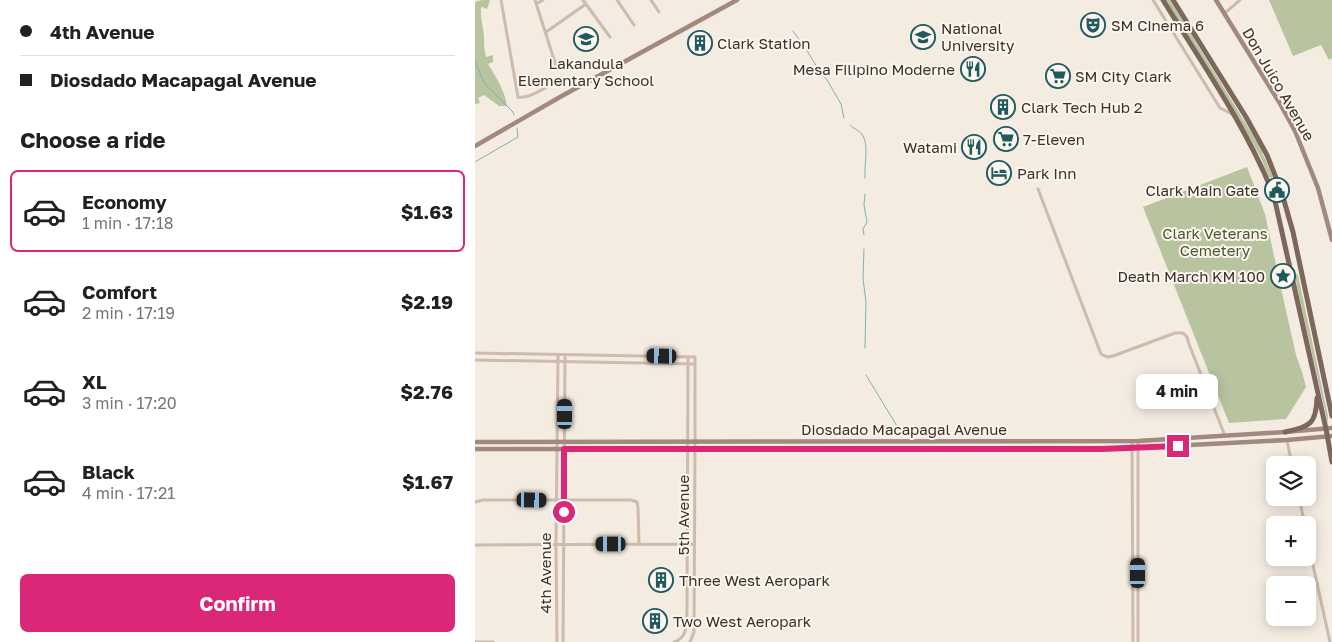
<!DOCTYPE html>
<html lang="en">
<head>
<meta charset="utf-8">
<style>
	body { margin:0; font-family:"Golos Text",sans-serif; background:#f2f2f2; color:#202124; height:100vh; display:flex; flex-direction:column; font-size:19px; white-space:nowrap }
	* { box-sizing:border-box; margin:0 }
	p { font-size:16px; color:#757577 }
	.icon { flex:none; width:28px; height:28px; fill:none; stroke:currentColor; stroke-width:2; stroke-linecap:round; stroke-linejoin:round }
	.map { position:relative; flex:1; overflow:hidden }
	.drawer { display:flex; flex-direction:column; background:#fff; width:475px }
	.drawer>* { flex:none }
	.banner { display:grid; align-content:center; height:110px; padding:0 20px; background:#fff }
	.tools { position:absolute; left:791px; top:456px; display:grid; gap:10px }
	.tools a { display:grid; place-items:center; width:50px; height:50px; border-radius:8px; background:#fff; box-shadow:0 2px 12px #0003; font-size:25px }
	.end { position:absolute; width:22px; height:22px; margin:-11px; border:6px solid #db2777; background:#fff; box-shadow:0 0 0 2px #fff }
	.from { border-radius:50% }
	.bubble { position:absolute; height:35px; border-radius:8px; background:#fff; box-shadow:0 2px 12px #0003; font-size:16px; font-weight:700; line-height:35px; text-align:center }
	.car { position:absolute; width:15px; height:30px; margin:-15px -8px; border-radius:6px; box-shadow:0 0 4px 1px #0007; background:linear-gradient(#222 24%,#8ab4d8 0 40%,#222 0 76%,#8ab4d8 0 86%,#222 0) }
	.banner b { display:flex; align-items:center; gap:18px; height:48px; font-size:19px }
	.banner b+b { border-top:1px solid #e0e0e0 }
	.banner i { width:12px; height:12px; background:#202124 }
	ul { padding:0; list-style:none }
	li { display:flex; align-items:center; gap:15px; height:82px; margin:0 10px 8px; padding:0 10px; border:2px solid transparent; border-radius:8px }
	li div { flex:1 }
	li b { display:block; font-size:19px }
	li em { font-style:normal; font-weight:700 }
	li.on { border-color:#db2777 }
	li>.icon { width:45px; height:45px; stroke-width:1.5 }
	h2 { padding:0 20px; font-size:22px; line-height:60px }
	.primary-button { display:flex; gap:10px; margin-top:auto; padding:10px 20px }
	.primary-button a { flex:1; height:58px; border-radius:8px; background:#db2777; color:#fff; font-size:20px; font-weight:700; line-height:58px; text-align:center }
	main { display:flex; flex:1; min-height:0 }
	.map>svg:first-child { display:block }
	.green { fill:#b8c4a0 }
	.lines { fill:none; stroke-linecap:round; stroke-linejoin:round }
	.stream { stroke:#7fb0b2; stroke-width:1 }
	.minor { stroke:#cdbbac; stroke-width:3 }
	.secondary { stroke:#a18a7d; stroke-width:4.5 }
	.primary { stroke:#7d675c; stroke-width:5 }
	.route { stroke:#db2777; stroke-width:6 }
	.labels { text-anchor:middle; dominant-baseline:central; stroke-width:4; stroke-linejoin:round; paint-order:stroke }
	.poi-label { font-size:15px; fill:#3b302b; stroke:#fbf5ee; text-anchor:start }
	.street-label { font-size:15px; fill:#3b302b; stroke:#fbf5ee }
	.park-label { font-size:15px; fill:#4a5a2e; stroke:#fbf5ee }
</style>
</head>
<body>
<main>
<section class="drawer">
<div class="banner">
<b><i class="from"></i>4th Avenue</b>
<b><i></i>Diosdado Macapagal Avenue</b>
</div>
<h2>Choose a ride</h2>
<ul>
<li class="on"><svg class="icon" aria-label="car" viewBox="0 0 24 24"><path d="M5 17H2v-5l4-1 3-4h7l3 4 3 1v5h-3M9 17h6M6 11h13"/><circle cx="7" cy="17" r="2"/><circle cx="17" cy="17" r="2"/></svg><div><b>Economy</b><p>1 min · 17:18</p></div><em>$1.63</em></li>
<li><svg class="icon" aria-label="car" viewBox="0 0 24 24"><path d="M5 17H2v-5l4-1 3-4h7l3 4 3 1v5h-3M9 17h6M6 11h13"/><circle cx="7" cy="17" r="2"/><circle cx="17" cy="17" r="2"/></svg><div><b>Comfort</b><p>2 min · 17:19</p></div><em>$2.19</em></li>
<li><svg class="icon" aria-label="car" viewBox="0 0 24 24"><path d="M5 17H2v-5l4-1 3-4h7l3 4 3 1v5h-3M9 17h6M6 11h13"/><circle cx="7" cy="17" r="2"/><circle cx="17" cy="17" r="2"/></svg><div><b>XL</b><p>3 min · 17:20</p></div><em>$2.76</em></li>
<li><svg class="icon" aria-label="car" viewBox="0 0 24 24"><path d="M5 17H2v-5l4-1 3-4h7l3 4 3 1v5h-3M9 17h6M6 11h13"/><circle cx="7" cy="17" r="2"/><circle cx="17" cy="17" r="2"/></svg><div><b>Black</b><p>4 min · 17:21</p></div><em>$1.67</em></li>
</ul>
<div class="primary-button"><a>Confirm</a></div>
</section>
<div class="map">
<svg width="857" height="642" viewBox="0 0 857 642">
	<rect width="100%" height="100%" fill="#f4ebe1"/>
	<path class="green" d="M7,0h8l-3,9 -5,-2 -1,1c-1,9 2,18 3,28 0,8 0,14 2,21l7,-2v7l-5,2c8,13 17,27 19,42h-8l-15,-11 -6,3 2,5 -5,1v-102z
		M690,0h5l89,145 13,30v3l-3,-1 -9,-21 -15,-26z
		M794,0h63v58l-3,2 -8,-15 -28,11z
		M772,167l18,47 11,51 7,16 -3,3 16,71 6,17 4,15 -20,32 -57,4 -86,-216z
		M820,273l3,2 30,141v8l-31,-137z"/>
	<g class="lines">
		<path class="stream" d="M318,31l13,18 14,23 7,8 14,24 3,14
			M0,62l10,22 28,28 1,3
			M375,125c4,4 11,6 13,11 6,9 1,30 2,42
			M0,162l43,-25 -1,-9
			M389,235l-1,-6 4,-7 -3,-17 1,-11
			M389,249l-1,30 3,23 -1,46
			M391,375l37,61"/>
		<path class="minor" d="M26,0l17,97c11,3 33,-13 43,-19
			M60,0l22,69
			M108,0l27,37
			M142,0l17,25
			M176,0l8,12
			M678,0l67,108 14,7
			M61,4l7,-4
			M750,13l15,-13
			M71,32l40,-28
			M563,189l63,165 6,3 6,-1 62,-23h8l4,4 2,7 36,92
			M0,353l220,4v85l-1,190 -4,10
			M0,360l220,4
			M812,440l5,25
			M657,441l1,201
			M663,441v201
			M824,498l6,27
			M0,502l8,-2h148l6,2 1,5 1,37
			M832,538l23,104
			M0,545l219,-1
			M0,642h18
			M82,642l-1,-98 2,-189
			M88,642l2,-287
			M199,642c14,-4 12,-18 13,-30l1,-255"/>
		<path class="secondary" d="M741,0l63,102 16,29 23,57 14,52
			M0,146l85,-49 177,-97
			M0,442l663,-1 147,-9 47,-4
			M0,449h626l31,-1 155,-8 45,-4"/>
		<path class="primary" d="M688,0c38,62 81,123 109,191
			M698,0l73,117 21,38 13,33
			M806,190l12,42 39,184
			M798,192l53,237 6,33
			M810,432c25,-6 31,-7 32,-34"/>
	</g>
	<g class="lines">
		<path class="route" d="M89,512v-63h537l77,-3"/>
	</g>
	<defs>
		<symbol id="theatre-ring" viewBox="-11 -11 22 22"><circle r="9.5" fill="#fbf5ee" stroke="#1f5a5e" stroke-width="1.5"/><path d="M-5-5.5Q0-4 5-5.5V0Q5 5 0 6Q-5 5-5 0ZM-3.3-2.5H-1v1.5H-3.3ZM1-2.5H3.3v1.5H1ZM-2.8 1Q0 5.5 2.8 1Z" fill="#1f5a5e"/></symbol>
		<symbol id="university-ring" viewBox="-11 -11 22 22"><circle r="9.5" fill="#fbf5ee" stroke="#1f5a5e" stroke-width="1.5"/><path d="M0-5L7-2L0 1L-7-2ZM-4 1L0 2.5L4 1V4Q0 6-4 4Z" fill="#1f5a5e"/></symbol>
		<symbol id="school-ring" viewBox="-11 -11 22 22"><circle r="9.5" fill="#fbf5ee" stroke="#1f5a5e" stroke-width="1.5"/><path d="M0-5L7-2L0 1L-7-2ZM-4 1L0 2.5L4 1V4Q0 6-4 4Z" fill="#1f5a5e"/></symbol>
		<symbol id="building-ring" viewBox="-11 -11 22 22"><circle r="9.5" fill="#fbf5ee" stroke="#1f5a5e" stroke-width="1.5"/><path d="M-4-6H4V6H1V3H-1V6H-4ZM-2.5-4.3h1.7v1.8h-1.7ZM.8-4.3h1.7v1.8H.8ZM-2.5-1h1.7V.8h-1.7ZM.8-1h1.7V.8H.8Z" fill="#1f5a5e"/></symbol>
		<symbol id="restaurant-ring" viewBox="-11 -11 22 22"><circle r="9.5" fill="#fbf5ee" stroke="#1f5a5e" stroke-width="1.5"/><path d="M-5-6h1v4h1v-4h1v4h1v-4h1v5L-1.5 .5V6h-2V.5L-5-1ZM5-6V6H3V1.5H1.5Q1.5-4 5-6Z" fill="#1f5a5e"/></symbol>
		<symbol id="supermarket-ring" viewBox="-11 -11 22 22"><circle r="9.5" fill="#fbf5ee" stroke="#1f5a5e" stroke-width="1.5"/><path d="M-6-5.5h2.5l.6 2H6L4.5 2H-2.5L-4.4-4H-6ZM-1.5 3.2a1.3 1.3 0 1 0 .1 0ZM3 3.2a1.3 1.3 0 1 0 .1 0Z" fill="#1f5a5e"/></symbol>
		<symbol id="hotel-ring" viewBox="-11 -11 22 22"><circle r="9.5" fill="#fbf5ee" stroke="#1f5a5e" stroke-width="1.5"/><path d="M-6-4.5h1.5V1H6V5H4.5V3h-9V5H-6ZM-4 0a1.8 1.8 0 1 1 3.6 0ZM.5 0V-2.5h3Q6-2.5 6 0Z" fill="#1f5a5e"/></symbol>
		<symbol id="civic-ring" viewBox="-11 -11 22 22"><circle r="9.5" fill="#fbf5ee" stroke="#1f5a5e" stroke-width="1.5"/><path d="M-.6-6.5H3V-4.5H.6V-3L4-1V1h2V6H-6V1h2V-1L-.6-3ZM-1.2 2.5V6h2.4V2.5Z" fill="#1f5a5e"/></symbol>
		<symbol id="sight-ring" viewBox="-11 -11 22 22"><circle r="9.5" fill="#fbf5ee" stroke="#1f5a5e" stroke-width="1.5"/><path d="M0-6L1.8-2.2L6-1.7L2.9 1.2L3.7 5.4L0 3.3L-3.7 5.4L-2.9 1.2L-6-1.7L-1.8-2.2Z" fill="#1f5a5e"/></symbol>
	</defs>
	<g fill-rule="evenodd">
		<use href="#theatre-ring" x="604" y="11" width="28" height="28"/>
		<use href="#university-ring" x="434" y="23" width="28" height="28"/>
		<use href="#school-ring" x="97" y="25" width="28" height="28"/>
		<use href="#building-ring" x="211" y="29" width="28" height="28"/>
		<use href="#restaurant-ring" x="484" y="55" width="28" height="28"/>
		<use href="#supermarket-ring" x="569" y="62" width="28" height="28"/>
		<use href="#building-ring" x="514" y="93" width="28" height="28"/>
		<use href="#supermarket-ring" x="517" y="125" width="28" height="28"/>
		<use href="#restaurant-ring" x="485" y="133" width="28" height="28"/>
		<use href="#hotel-ring" x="510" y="159" width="28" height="28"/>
		<use href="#civic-ring" x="788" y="176" width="28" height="28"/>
		<use href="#sight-ring" x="794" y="262" width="28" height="28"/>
		<use href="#building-ring" x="172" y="566" width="28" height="28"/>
		<use href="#building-ring" x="166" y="607" width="28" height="28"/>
	</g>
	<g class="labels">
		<g class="poi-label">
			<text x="636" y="25">SM Cinema 6</text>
			<text x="466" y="28">National<tspan x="466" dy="17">University</tspan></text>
			<text x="242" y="43">Clark Station</text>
			<text x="111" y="63" text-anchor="middle">Lakandula<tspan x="111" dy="17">Elementary School</tspan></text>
			<text x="480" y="69" text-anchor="end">Mesa Filipino Moderne</text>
			<text x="600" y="76">SM City Clark</text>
			<text x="546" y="107">Clark Tech Hub 2</text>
			<text x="548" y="139">7-Eleven</text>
			<text x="482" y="147" text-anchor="end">Watami</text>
			<text x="542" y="173">Park Inn</text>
			<text x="784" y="190" text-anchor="end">Clark Main Gate</text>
			<text x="790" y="276" text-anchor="end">Death March KM 100</text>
			<text x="204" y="580">Three West Aeropark</text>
			<text x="198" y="621">Two West Aeropark</text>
		</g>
		<g class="street-label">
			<text transform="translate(804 84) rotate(60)">Don Juico Avenue</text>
			<text x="429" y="429">Diosdado Macapagal Avenue</text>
			<text transform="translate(208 515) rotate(-90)">5th Avenue</text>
			<text transform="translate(70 573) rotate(-90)">4th Avenue</text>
		</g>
		<g class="park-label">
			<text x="740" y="233">Clark Veterans<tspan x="740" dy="17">Cemetery</tspan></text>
		</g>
	</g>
</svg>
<div class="tools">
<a><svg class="icon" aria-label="layers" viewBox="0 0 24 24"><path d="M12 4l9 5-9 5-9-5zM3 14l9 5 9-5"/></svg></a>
<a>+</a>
<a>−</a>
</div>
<i class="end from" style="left:89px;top:512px"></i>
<i class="end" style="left:703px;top:446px"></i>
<div class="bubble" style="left:661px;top:374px;width:82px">4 min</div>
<i class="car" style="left:187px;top:356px;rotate:271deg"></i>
<i class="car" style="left:90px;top:414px;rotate:0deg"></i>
<i class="car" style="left:57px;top:500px;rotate:91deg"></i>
<i class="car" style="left:136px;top:544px;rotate:270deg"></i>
<i class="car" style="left:663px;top:573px;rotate:0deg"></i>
</div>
</main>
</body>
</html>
